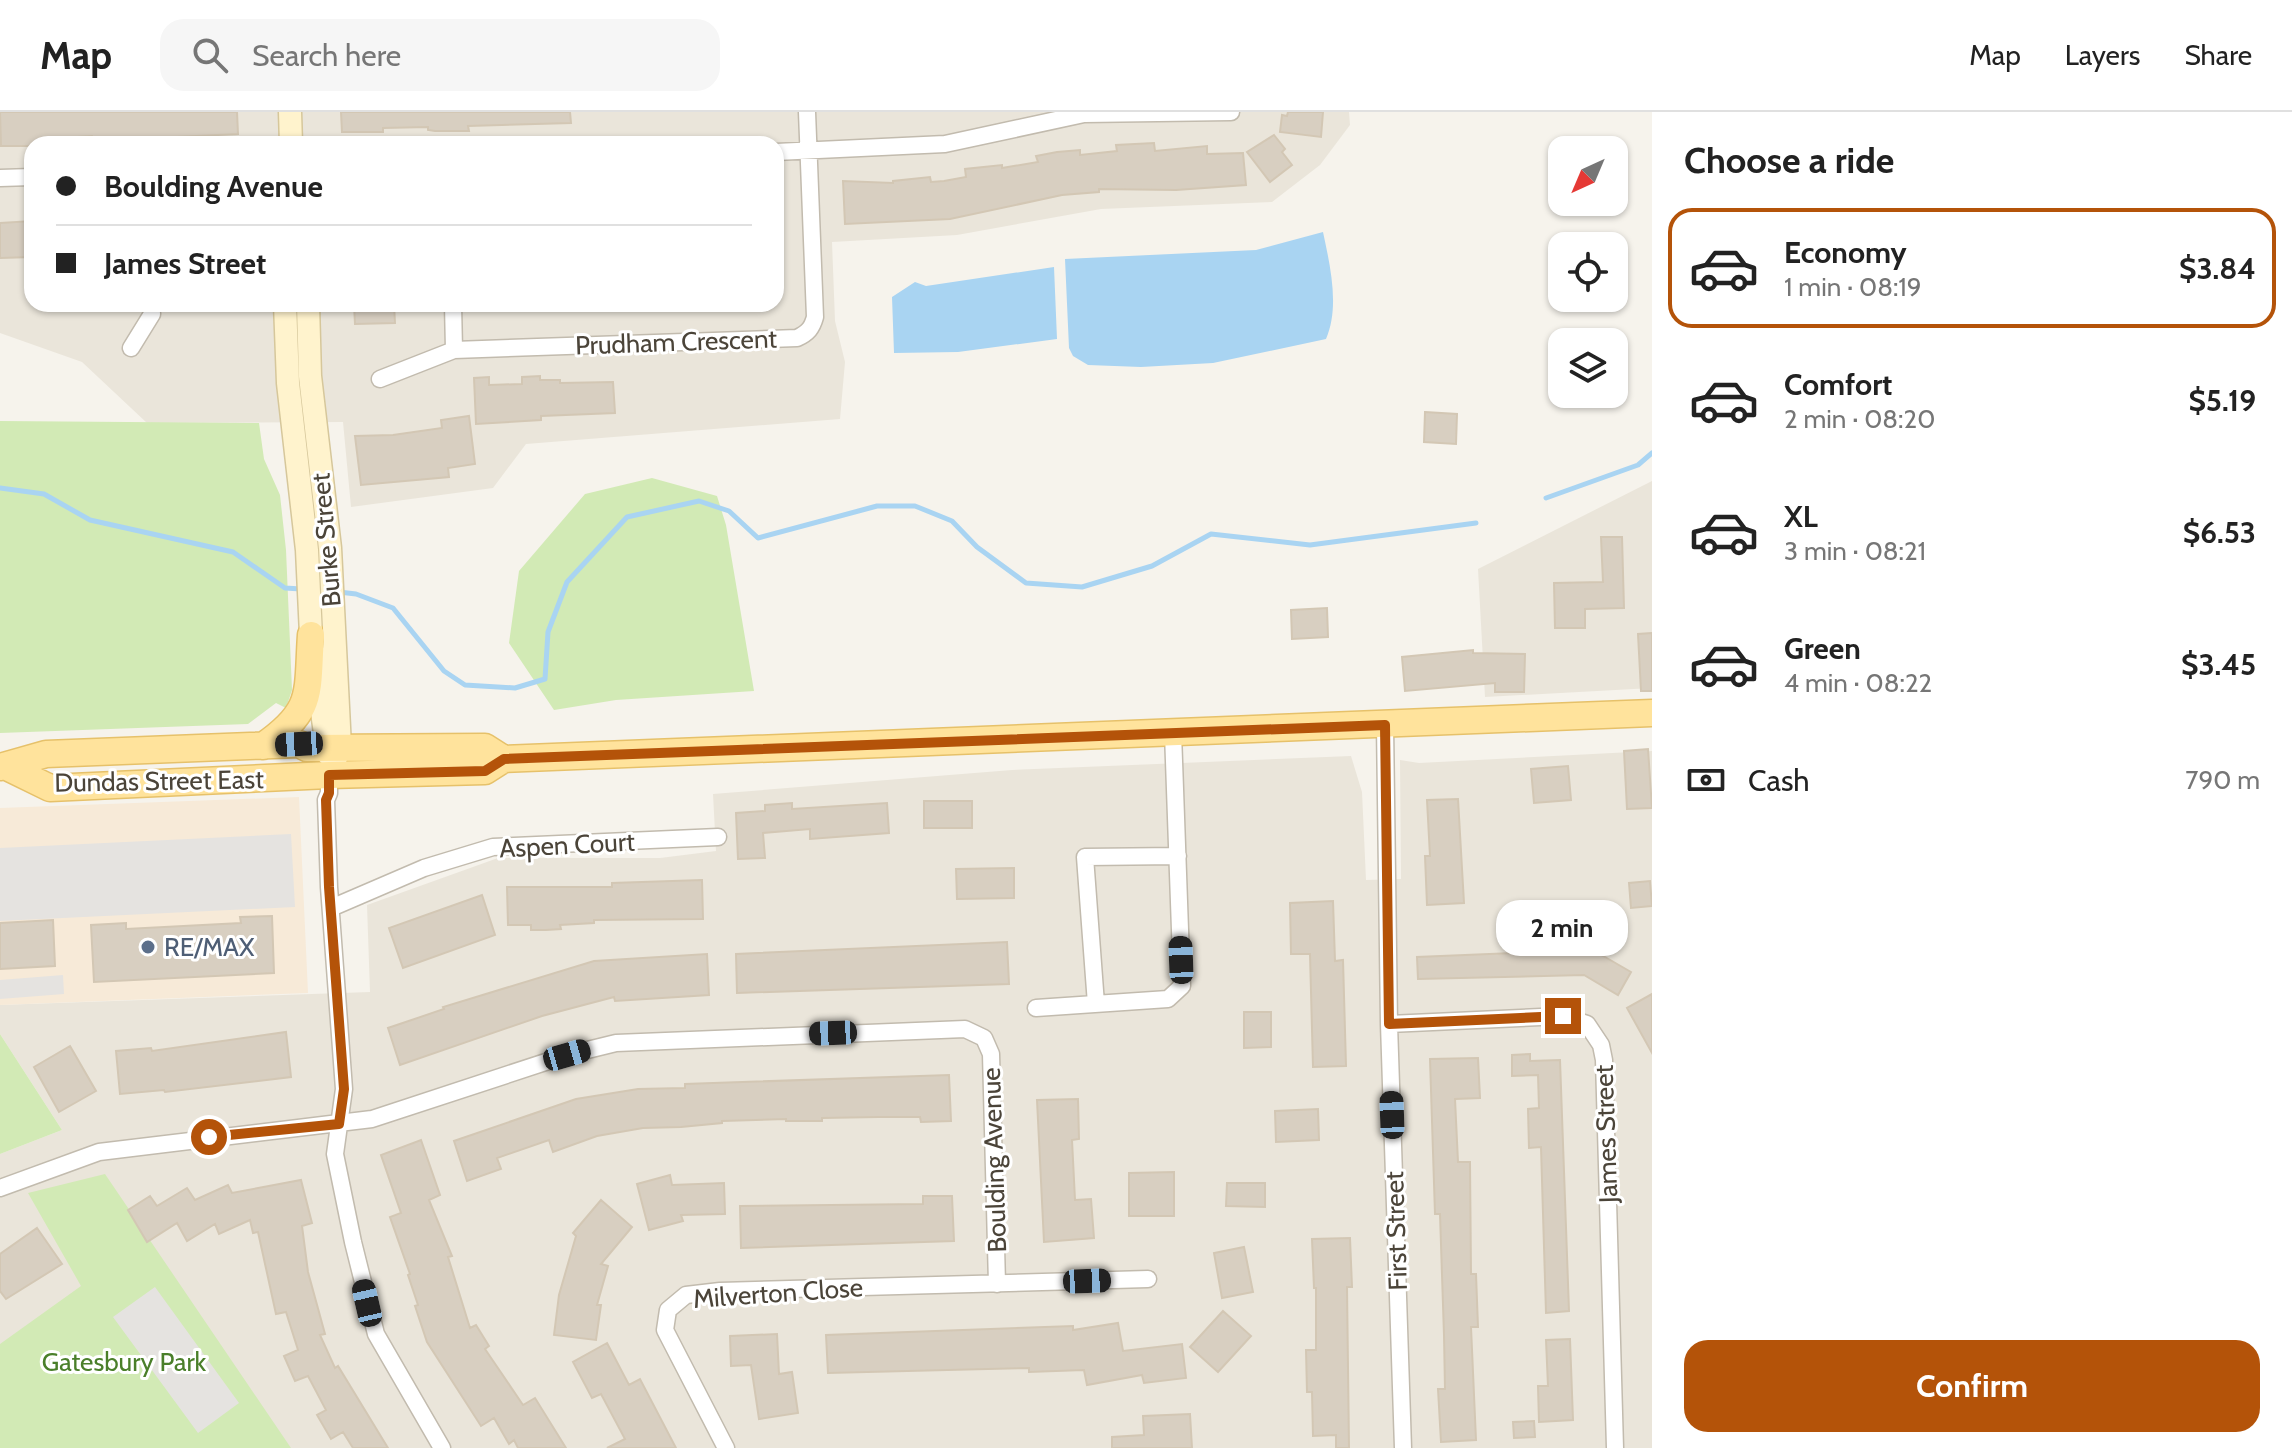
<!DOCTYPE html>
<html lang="en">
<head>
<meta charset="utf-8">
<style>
	body { margin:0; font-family:Cabin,sans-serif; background:#f6f6f6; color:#222; height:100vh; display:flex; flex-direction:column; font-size:30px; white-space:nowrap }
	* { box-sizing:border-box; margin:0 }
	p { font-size:26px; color:#767676 }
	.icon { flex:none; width:44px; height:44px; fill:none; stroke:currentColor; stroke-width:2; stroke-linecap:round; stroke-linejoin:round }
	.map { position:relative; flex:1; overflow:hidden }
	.side { display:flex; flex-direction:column; background:#fff; width:640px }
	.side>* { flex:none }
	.banner { position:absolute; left:24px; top:24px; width:760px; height:176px; border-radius:24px; box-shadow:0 2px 6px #0004; display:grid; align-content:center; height:176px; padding:0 32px; background:#fff }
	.needle { width:52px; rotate:224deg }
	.buttons { position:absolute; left:1548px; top:24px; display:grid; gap:16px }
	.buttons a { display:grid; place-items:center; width:80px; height:80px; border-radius:16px; background:#fff; box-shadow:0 2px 6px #0004; font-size:40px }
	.end { position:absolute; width:36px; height:36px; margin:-18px; border:10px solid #b45309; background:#fff; box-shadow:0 0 0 4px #fff }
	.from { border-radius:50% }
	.bubble { position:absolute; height:56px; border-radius:24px; background:#fff; box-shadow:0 2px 6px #0004; font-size:26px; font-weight:700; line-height:56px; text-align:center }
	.car { position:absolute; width:24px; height:48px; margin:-24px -12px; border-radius:10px; box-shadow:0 0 6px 2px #0007; background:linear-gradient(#222 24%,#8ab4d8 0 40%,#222 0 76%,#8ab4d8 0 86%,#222 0) }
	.banner b { display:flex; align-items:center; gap:28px; height:76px; font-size:30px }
	.banner b+b { border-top:2px solid #e0e0e0 }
	.banner i { width:20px; height:20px; background:#222 }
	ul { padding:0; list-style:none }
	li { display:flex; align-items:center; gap:24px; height:120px; margin:0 16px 12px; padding:0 16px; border:4px solid transparent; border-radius:24px }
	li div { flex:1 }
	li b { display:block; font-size:30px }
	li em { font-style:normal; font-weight:700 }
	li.selected { border-color:#b45309 }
	li>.icon { width:72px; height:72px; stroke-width:1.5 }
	h2 { padding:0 32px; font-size:36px; line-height:96px }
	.pay { display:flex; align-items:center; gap:20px; height:88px; padding:0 32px; font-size:30px }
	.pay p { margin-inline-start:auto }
	.primary-button { display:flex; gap:16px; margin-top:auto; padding:16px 32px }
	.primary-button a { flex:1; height:92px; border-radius:24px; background:#b45309; color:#fff; font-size:32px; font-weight:700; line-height:92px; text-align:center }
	header { display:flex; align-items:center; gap:48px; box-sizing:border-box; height:112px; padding:0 40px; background:#fff; border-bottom:2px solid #e0e0e0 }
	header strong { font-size:38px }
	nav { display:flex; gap:44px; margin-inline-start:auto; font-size:28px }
	.search { width:560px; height:72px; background:#f6f6f6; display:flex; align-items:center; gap:20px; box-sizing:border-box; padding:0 28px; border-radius:24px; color:#767676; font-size:30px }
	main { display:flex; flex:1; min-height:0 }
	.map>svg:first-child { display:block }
	.residential { fill:#eae5da; fill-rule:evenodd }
	.commercial { fill:#f7ead8 }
	.green { fill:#d2eab5 }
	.parking { fill:#e5e3e0 }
	.water { fill:#a9d4f2 }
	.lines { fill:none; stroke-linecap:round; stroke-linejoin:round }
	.stream { stroke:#a9d4f2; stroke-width:5 }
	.building { fill:#d8cfc1; stroke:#d3c7b4; stroke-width:2 }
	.street-casing { stroke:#c2bbae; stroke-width:19 }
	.secondary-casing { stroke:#d6c79b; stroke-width:25 }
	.primary-casing { stroke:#e6c16a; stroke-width:29 }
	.street { stroke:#fff; stroke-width:16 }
	.secondary { stroke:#fff3cd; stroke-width:22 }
	.primary { stroke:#ffe39c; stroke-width:26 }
	.route { stroke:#b45309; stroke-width:10 }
	.service-dot { fill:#5c6f8a; stroke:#fff; stroke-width:3 }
	.labels { text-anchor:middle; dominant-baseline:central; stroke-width:6; stroke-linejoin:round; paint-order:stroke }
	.street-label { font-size:26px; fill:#4b4439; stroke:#fff }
	.service-label { font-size:26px; fill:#4e5e75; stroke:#fff; text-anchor:start }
	.park-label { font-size:26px; fill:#4a7f2a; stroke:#fff }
</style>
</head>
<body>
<header>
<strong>Map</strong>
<div class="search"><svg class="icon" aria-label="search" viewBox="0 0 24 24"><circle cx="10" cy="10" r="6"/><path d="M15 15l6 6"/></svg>Search here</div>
<nav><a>Map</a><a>Layers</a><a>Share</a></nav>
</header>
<main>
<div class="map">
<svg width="1652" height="1336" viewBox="0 0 1652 1336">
	<rect width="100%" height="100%" fill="#f6f3ec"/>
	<path class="residential" d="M0,0h1349l1,13 -30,40 -48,37 -171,7 -144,26 -125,7 3,79 10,41 -5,57 -314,25 -33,44 -142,19 -8,-85 -196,1 -65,-61 -82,-29zM32,32h744v160h-744z
		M1652,369v207l-167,9 -7,-128z
		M1652,639v697h-1652v-294l62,-24 -62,-96v-29l370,-13 -3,-87 131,-47h162l56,-7 -3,-57 299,-24 339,-14 11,36 4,88 35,-1 -1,-119 19,3z"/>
	<path class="commercial" d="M299,685l9,196 -308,12v-197z"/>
	<path class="green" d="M0,309l259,2 5,36 16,36 6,55 6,140 -6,18 -10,-5 -28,21 -248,9z
		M652,366l65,18 9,29 28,166 -138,9 -62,10 -45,-67 10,-72 66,-77z
		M0,922l62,96 -62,24z
		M105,1062l186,274h-291v-104l81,-58 -53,-93z"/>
	<path class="parking" d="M291,722l4,73 -295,14v-73z
		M63,863l1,19 -64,5v-19z
		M155,1175l84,116 -41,30 -85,-116z"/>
	<path class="water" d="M1323,120c7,33 17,75 3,107l-113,24 -72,4 -53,-2 -15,-9 -4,-8 -4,-89 191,-9z
		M1054,155l3,72 -99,13 -64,1 -2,-56 23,-15 11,4z"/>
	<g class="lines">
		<path class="stream" d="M0,376l44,6 46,26 143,32 52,36 16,1
			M1546,386l92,-33 14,-12
			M339,480l17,2 37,14 51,63 21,14 50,3 30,-9 3,-47 19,-50 60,-65 72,-16 30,10 29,27 119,-32h38l37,15 25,26 49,36 56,4 70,-21 59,-32 99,11 166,-22"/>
	</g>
	<path class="building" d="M0,0h237l1,22 -145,7 -1,-5 -29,2v3l-31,2v3h-31z
		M341,0h229l1,11 -103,3 1,5h-34l-7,-1v-3l-45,1v4h-41z
		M1288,0h35l-2,25 -41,-5 2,-17 5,1z
		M1274,23l11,14 -3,3 10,13 -22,17 -23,-30z
		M1154,31l1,8 52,-5v8l36,-1 3,32 -70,5 -77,-1v3l-37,3 -112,24 -105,5 -2,-43 50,2v-2l37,-4 1,5 13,-1 22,-4 -1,-8 37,-4v3l36,-6 -2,-6 21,-4 23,-2v5l37,-4 -1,-6z
		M32,109v36l-32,1v-35z
		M354,192h40l1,19 -40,1z
		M540,264v4h20v3l53,-1 2,31 -74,3v4l-65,4 -2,-46 15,-1v8l33,-1v-7z
		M1425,300l32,2 -1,30 -32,-2z
		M469,304l6,48 -27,4 1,9 -88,8 -6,-49 38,-1 49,-7 -1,-8z
		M1601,425h21l2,71 -39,1v19h-30l-1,-45 49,-1z
		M1327,496l1,29 -36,2 -1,-29z
		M1652,521v58h-11l-3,-57z
		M1473,538v3l52,1 -1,38h-29v-9l-90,8 -3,-34z
		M1648,637l4,59 -25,1 -3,-58z
		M1568,654l3,34 -37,3 -3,-34z
		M1458,687l6,104 -37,2 -2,-49h5l-3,-56z
		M924,689h48v27h-48z
		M792,691v6l95,-6 2,30 -79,6v-10l-47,4 2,25 -27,1 -2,-46 29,-2v-6z
		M1014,756v30l-57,1 -1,-30z
		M702,768l1,39 -109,1v3l-34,2 1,4 -15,1h-15v-5h-23l-1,-38h105v-4z
		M1650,769l2,25 -21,2 -2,-25z
		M482,783l13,40 -92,33 -14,-40z
		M1333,789l2,60 8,-1 3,106 -33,1 -3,-113h-19l-1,-51z
		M272,804l2,57 -180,9 -3,-57 35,-2v6l115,-6 -1,-6z
		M53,808l2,46 -55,3v-46z
		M1578,811l14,4 -6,19 45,26 -13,23 -34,-20 -166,4 -1,-22 118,-5 -1,-6 37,-2z
		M1007,830l2,42 -272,9 -1,-39z
		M707,842l2,41 -94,6 -1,-4 -72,19 -142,49 -12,-37 56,-19 -1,-2 151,-46z
		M1652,882v59l-25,-45z
		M1244,900h27v35l-27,1z
		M286,920l5,45 -126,15 -1,-2 -44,4 -4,-43 35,-3 1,3z
		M70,934l26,45 -37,21 -25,-45z
		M1530,942v7l30,-1 9,251 -23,2 -5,-166 -12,1 -1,-39 11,-1 -1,-33 -26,1v-21z
		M1478,946l2,40 -25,1 3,63h12l1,112h5l2,53h-7l5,113 -35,2 -3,-53h7l-1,-54 -4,-121h-5l-5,-155z
		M949,963l2,46 -30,1 -1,-5h-41l-57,1v3h-36v-2l-64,2v2l-41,4 -38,1 -46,8 -44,16 -4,-12 -52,18 4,11 -34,12 -13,-40 122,-42 62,-10 47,-1v-4z
		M1078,987l1,40 -7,1 3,60 16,-1 3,39 -50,4 -7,-142z
		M1318,997l1,31 -43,2 -1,-31z
		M421,1028l19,55 -11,5 23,56 -4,1 22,71 6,-3 13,21 -4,3 38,56 12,-7 31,50h-48l-4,-8 -5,4 -15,-26 -13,8 -54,-84 -12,-36 3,-1 -10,-30 2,-1 -20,-57 11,-4 -20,-58z
		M1174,1060v44h-45v-43z
		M670,1063l2,10 52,-2 1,31 -44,1 2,6 -34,9 -12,-46z
		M301,1068l11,43 -10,3 6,46 17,62 -5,1 15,33 3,-2 50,82h-35l-10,-16 -12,7 -14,-24 9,-5 -18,-34 -13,5 -11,-25 14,-6 -12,-38 -10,2 -18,-82 -5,1 -3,-13 -31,14 -4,-10 -28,17 -10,-18 -30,19 -19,-32 22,-14 7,10 30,-18 8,12 33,-15 4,8z
		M1227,1071h38v24l-39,-1z
		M923,1084h29l2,45 -213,7 -1,-42 183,-2z
		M601,1088l31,27 -31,37 7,2 -11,39h4l-5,35 -42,-5 5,-40 17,-59 -3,-3z
		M37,1116l25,36 -56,35 -6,-8v-37z
		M1350,1126l2,49h-5l2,161h-13v-13l-23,1 -1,-44h-5l-1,-42h10v-62h-2l-2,-49z
		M1244,1135l9,45 -31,6 -8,-45z
		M1223,1199l28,25 -33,36 -28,-25z
		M1118,1211l5,28 59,-7 4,34 -42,5 -2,-8 -55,10 -3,-15 -55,2v-4l-201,5 -2,-38 247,-9v4z
		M777,1222l2,40 13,-2 6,41 -39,6 -8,-54 -20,1 -1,-30z
		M1570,1227l3,81 -34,2 -1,-36h10l-2,-46z
		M607,1231l22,42 11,-6 36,69h-69l18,-9 -24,-45 -9,4 -19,-36z
		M1190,1302l2,34h-80v-11l32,-2 -1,-19z
		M1534,1309l1,16 -21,1 -1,-16z"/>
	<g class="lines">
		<defs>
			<path id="street" d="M776,40l169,-8 139,-30 147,-2
				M0,66l32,-1
				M453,192l1,46
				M131,236l21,-34 -1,-10
				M380,267l74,-29 343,-12c11,-5 15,-10 18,-21l-8,-205
				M1385,613l4,299 14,424
				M329,663v18l-3,7 3,87 15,202 -9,65 18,88 23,92 66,114
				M331,796l93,-40 69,-21 225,-10
				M1096,892l-11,-147 93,-1
				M1036,896l132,-9 14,-13 -9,-253
				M1389,912l174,-8 24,8 14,21 3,15 11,388
				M0,1076l99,-36 273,-33 195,-64 49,-12 349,-14 19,9 7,16 6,230
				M726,1336l-61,-118 3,-20 18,-15 34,-4 428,-12"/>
			<path id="secondary" d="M290,0l1,32
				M285,192l3,79 19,167 4,85 17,119
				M308,192l2,72 20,172 10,199 -6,16"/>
			<path id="primary" d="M263,634c52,-36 44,-53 48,-111
				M5,654l45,22 279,-13 156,-4 19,-12 1148,-46
				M0,655l46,-13 253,-10 8,4 178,-1 19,12"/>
		</defs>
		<use href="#street" class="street-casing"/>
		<use href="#secondary" class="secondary-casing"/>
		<use href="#primary" class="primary-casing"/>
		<use href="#street" class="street"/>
		<use href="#secondary" class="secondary"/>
		<use href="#primary" class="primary"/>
	</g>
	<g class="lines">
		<path class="route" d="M209,1025l130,-13 5,-35 -15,-202 -3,-87 3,-7v-18l156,-4 19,-12 881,-34 4,299 174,-8"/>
	</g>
	<circle class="service-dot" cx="148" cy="835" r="8"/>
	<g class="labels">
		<g class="street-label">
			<text transform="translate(676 230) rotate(-2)">Prudham Crescent</text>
			<text transform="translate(326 428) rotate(-95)">Burke Street</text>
			<text transform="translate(159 669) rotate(-1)">Dundas Street East</text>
			<text transform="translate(567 733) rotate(-3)">Aspen Court</text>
			<text transform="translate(1606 1022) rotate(-92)">James Street</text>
			<text transform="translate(994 1048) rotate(-92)">Boulding Avenue</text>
			<text transform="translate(1396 1119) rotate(-92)">First Street</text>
			<text transform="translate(778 1181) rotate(-4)">Milverton Close</text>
		</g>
		<g class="service-label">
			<text x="164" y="835">RE/MAX</text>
		</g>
		<g class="park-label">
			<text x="124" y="1250">Gatesbury Park</text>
		</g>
	</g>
</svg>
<div class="buttons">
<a><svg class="needle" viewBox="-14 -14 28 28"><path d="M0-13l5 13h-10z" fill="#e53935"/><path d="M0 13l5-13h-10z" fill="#767676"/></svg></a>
<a><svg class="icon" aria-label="locate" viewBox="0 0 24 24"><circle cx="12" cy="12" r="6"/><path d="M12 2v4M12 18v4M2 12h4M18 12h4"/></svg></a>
<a><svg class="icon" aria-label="layers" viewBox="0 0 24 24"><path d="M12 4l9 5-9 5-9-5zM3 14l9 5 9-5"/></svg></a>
</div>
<i class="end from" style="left:209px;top:1025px"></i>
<i class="end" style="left:1563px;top:904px"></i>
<div class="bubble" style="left:1496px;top:788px;width:132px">2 min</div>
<i class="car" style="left:299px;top:632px;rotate:267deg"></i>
<i class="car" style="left:1181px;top:848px;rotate:358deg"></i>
<i class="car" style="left:833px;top:921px;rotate:268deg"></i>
<i class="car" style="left:567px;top:943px;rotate:74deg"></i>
<i class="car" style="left:1392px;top:1003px;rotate:358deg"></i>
<i class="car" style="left:1087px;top:1169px;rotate:88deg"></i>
<i class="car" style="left:367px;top:1191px;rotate:347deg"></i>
<div class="banner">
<b><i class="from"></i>Boulding Avenue</b>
<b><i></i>James Street</b>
</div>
</div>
<section class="side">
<h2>Choose a ride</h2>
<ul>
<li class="selected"><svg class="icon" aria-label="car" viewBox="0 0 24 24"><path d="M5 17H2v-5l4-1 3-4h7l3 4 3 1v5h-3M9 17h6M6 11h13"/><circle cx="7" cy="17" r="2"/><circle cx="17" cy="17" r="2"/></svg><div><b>Economy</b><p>1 min · 08:19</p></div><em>$3.84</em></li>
<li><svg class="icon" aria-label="car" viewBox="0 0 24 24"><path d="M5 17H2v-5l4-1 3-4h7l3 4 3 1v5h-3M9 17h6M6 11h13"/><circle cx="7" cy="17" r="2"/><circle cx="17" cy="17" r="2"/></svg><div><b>Comfort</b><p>2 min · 08:20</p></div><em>$5.19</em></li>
<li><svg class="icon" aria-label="car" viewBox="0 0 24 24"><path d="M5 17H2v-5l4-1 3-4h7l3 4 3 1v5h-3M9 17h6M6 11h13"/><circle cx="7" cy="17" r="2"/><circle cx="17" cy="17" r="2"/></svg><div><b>XL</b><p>3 min · 08:21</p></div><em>$6.53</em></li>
<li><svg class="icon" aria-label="car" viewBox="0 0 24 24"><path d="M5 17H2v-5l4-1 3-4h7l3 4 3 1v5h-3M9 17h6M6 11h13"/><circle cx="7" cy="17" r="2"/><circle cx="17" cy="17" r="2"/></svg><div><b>Green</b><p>4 min · 08:22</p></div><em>$3.45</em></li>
</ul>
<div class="pay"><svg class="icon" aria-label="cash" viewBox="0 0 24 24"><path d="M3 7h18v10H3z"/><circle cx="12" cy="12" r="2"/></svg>Cash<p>790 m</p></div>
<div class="primary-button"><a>Confirm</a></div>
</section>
</main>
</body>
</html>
